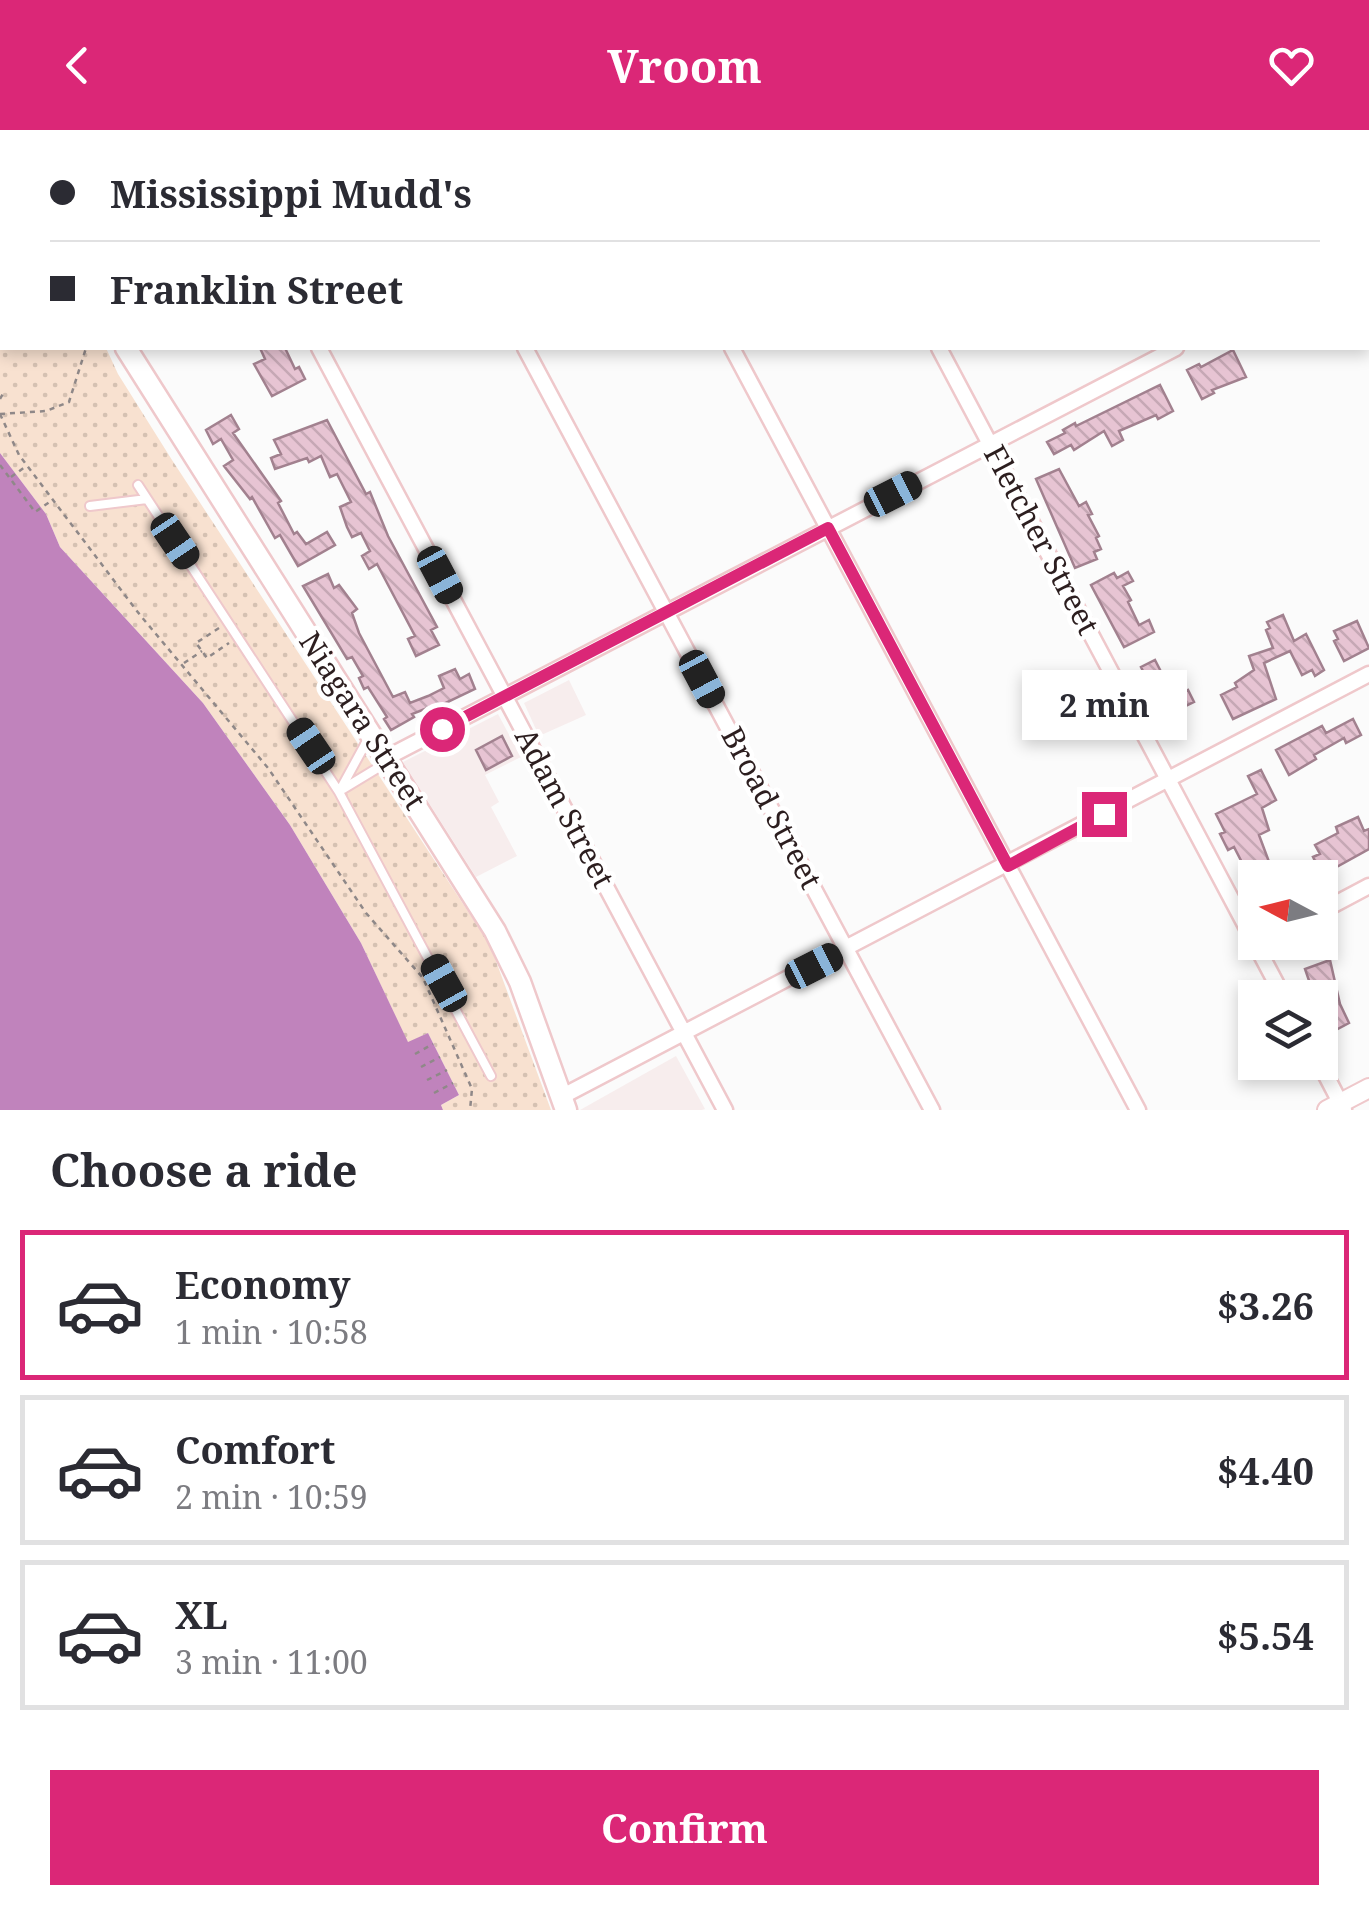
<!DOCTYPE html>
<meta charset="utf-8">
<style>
body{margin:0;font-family:"Noto Serif",serif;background:#f7f7f7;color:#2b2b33;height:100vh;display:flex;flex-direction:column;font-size:38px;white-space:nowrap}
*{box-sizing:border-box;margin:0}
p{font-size:32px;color:#7c7c81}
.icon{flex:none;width:55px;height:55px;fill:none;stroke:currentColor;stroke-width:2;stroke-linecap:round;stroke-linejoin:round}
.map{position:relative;height:980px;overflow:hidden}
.panel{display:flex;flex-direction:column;background:#fff;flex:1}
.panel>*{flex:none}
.hud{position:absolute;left:0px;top:0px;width:1370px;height:220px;box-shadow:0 5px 15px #0003;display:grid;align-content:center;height:220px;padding:0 50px;background:#fff}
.needle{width:65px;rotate:277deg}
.tools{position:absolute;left:1238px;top:730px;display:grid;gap:20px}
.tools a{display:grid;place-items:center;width:100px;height:100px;border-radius:0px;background:#fff;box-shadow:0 5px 15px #0003;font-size:50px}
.end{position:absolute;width:45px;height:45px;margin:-22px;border:12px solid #db2777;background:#fff;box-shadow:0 0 0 5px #fff}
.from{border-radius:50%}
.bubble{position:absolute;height:70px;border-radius:0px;background:#fff;box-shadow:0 5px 15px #0003;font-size:32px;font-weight:700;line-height:70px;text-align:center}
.car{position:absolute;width:30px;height:60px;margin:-30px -15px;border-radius:12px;box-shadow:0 0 8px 2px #0007;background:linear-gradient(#222 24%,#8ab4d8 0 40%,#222 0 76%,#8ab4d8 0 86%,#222 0)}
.hud b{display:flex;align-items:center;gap:35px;height:95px;font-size:38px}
.hud b+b{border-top:2px solid #e1e1e2}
.hud i{width:25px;height:25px;background:#2b2b33}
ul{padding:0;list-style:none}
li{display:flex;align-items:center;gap:30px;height:150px;margin:0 20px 15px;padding:0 30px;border:5px solid #e1e1e2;border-radius:0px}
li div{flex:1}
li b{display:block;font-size:38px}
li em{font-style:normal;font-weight:700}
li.active{border-color:#db2777}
li>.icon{width:90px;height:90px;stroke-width:1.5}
h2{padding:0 50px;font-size:45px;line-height:120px}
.action{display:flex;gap:20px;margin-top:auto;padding:20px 50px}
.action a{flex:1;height:115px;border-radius:0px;background:#db2777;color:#fff;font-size:40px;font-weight:700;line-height:115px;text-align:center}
header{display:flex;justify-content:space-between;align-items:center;height:130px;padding:0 50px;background:#db2777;color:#fff;font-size:45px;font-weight:700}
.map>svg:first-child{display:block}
</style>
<header><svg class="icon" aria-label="back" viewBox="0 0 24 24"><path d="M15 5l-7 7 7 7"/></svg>Vroom<svg class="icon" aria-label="heart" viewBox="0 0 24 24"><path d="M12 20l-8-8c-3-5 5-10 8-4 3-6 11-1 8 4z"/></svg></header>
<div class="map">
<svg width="1369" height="980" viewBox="0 0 1369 980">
<defs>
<pattern id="green-dots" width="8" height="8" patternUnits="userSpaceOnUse" patternTransform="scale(2.5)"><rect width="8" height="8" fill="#f8e1d0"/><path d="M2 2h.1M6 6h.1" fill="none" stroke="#d5c1b2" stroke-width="1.8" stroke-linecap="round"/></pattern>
<pattern id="building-back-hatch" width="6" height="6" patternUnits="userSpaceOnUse" patternTransform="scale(2.5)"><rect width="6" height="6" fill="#e7c4d3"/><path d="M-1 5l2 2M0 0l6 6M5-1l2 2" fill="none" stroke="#c6a8b5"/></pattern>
</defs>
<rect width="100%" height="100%" fill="#fbfbfb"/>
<path fill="#f7eded" d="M569 550 586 585 539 606 524 573Z
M498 584 521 627 485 645 499 672 491 677 517 726 476 747 403 632Z
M676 926 705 979 702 980H580Z"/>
<path fill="url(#green-dots)" d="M0 0 40 2H2V218H106L118 244 172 330 490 815 551 980H443L441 975 459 965 428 903 408 913 361 813 290 695 203 573 60 417 46 384 0 323Z"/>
<path fill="#c083bc" d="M0 323 46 384 60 417 203 573 290 695 361 813 408 912 428 903 459 965 441 975 443 980H0Z"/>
<path fill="url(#building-back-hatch)" stroke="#a2818f" stroke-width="2.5" d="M260 218H285L295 239 299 237 305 249 272 266 254 234 265 229Z
M1233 220 1246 247 1212 260 1214 263 1202 269 1187 240 1199 234 1201 237Z
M1160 255 1173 281 1158 289 1156 285 1119 301 1123 310 1112 316 1104 301 1074 320 1071 315 1054 324 1047 312 1065 303 1063 300 1075 293 1076 296Z
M231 285 239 299 233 303 281 371 278 373 294 404 297 402 306 414 327 402 335 415 298 436 280 405 275 408 252 367 250 369 224 336 233 330 221 309 213 314 206 300Z
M327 290 366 364 370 362 388 406 437 497 431 500 439 515 416 526 408 509 415 506 377 434 369 439 362 426 370 421 361 403 352 407 347 397 340 377 351 372 337 344 330 347 321 326 309 332 307 328 275 339 271 328 281 324 274 310Z
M1059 339 1079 376 1086 372 1092 384 1088 385 1099 406 1096 408 1101 419 1094 422 1097 429 1075 438 1036 349Z
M1128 442 1133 451 1123 456 1131 470 1128 472 1139 495 1149 490 1154 502 1124 517 1091 455 1114 443 1117 448Z
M328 444 334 458 339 455 357 479 352 483 359 503 393 567 405 562 410 573 428 566 444 558 439 546 455 539 460 549 469 544 475 559 431 580 430 577 412 584 414 587 391 600 384 589 387 587 368 557 364 559 359 548 363 546 352 527 347 529 303 456Z
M1283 485 1294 511 1306 504 1324 540 1315 546 1312 540 1302 545 1290 521 1264 533 1276 569 1233 589 1221 565 1237 557 1235 553 1254 540 1249 526 1273 518 1266 500 1270 498 1267 492Z
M1357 491 1369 518 1344 531 1334 511 1338 509 1334 501Z
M1155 530 1174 567 1188 560 1194 572 1165 586 1141 537Z
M1353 589 1361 605 1346 613 1344 608 1314 625 1316 629 1289 645 1276 620 1322 596 1326 603Z
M502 606 512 626 486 640 476 620Z
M1261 640 1276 670 1262 678 1269 700 1259 705 1275 748H1250L1234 717 1228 720 1220 704 1225 702 1216 684 1257 664 1248 646Z
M1358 687 1364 701 1369 699V719L1322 745 1313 727 1320 724 1315 715 1338 703 1336 697Z
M1330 830 1340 874 1349 893 1330 903 1320 882V868H1315L1305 839Z"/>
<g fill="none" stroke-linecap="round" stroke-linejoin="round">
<defs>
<path id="service" d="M138 355 339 662 491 946
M90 376 147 369
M343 659 376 639 384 630
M339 662 368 609"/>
<path id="minor" d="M242 0V2
M436 0V2
M629 0V2
M823 0 825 2
M1368 118 1369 117
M319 218 725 980
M525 218 932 980
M732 218 1138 980
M939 218 1284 868
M386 628 1176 218
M1320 782 1369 756
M1319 932 1344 980
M561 967 1369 544"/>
<path id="tertiary" d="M1327 980 1369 958"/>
<path id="secondary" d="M60 0V2
M126 218 495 801 520 852 566 980"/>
</defs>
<use href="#service" stroke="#efc8cb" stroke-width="12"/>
<use href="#minor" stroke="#efc8cb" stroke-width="19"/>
<use href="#tertiary" stroke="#efc8cb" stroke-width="22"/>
<use href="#secondary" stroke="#efc8cb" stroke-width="25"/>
<path stroke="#8f8888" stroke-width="2.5" stroke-dasharray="5 5" stroke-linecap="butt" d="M0 269 4 262
M0 284 19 325 140 485 268 638 366 783 423 848 472 959 470 980
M0 284 46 281 69 272 86 218
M0 335 35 382 51 371
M11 347 25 337
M219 498 196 513 207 528 229 513
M184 533 202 521
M415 924 433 914
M421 937 440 927
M427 950 447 940
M434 963 453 953"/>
<use href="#service" stroke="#fff" stroke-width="8"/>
<use href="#minor" stroke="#fff" stroke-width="14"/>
<use href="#tertiary" stroke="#fff" stroke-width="18"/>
<use href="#secondary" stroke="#fff" stroke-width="20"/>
</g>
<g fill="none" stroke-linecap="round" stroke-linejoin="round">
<path stroke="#db2777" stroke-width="12" d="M442 599 828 398 1008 736 1104 684"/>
</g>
<g text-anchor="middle" stroke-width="9" stroke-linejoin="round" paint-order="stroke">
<g font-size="30" fill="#2c1e1f" stroke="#fff">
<text transform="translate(1041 410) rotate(62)" y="10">Fletcher Street</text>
<text transform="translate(362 591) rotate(57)" y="10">Niagara Street</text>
<text transform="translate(564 678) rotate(62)" y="10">Adam Street</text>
<text transform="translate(771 678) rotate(62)" y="10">Broad Street</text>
</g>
</g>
</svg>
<div class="tools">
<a><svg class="needle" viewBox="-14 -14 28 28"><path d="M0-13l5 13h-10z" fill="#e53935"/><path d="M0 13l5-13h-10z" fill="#7c7c81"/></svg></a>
<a><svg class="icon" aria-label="layers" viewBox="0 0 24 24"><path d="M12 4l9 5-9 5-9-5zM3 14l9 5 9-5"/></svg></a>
</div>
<i class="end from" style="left:442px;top:599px"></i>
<i class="end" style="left:1104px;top:684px"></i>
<div class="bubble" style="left:1022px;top:540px;width:165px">2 min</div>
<i class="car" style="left:893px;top:364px;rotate:63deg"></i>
<i class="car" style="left:175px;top:411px;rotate:146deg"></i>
<i class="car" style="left:440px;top:445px;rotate:152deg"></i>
<i class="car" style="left:702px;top:549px;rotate:152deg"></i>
<i class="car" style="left:311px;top:616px;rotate:326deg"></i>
<i class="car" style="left:814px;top:836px;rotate:63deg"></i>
<i class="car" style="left:444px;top:853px;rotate:331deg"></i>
<div class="hud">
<b><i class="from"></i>Mississippi Mudd's</b>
<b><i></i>Franklin Street</b>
</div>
</div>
<section class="panel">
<h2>Choose a ride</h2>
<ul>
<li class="active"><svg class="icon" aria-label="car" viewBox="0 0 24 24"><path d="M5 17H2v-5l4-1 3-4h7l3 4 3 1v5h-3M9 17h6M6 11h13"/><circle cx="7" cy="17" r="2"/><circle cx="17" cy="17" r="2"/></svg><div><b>Economy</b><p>1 min · 10:58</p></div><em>$3.26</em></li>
<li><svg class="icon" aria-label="car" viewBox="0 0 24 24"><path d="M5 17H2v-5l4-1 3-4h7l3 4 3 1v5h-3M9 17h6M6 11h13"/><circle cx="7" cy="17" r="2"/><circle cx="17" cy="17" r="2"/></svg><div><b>Comfort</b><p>2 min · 10:59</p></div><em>$4.40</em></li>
<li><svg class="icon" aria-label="car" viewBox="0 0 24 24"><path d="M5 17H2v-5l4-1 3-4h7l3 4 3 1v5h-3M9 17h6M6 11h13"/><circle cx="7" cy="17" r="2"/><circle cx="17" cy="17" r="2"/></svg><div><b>XL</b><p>3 min · 11:00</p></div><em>$5.54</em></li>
</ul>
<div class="action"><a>Confirm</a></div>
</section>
